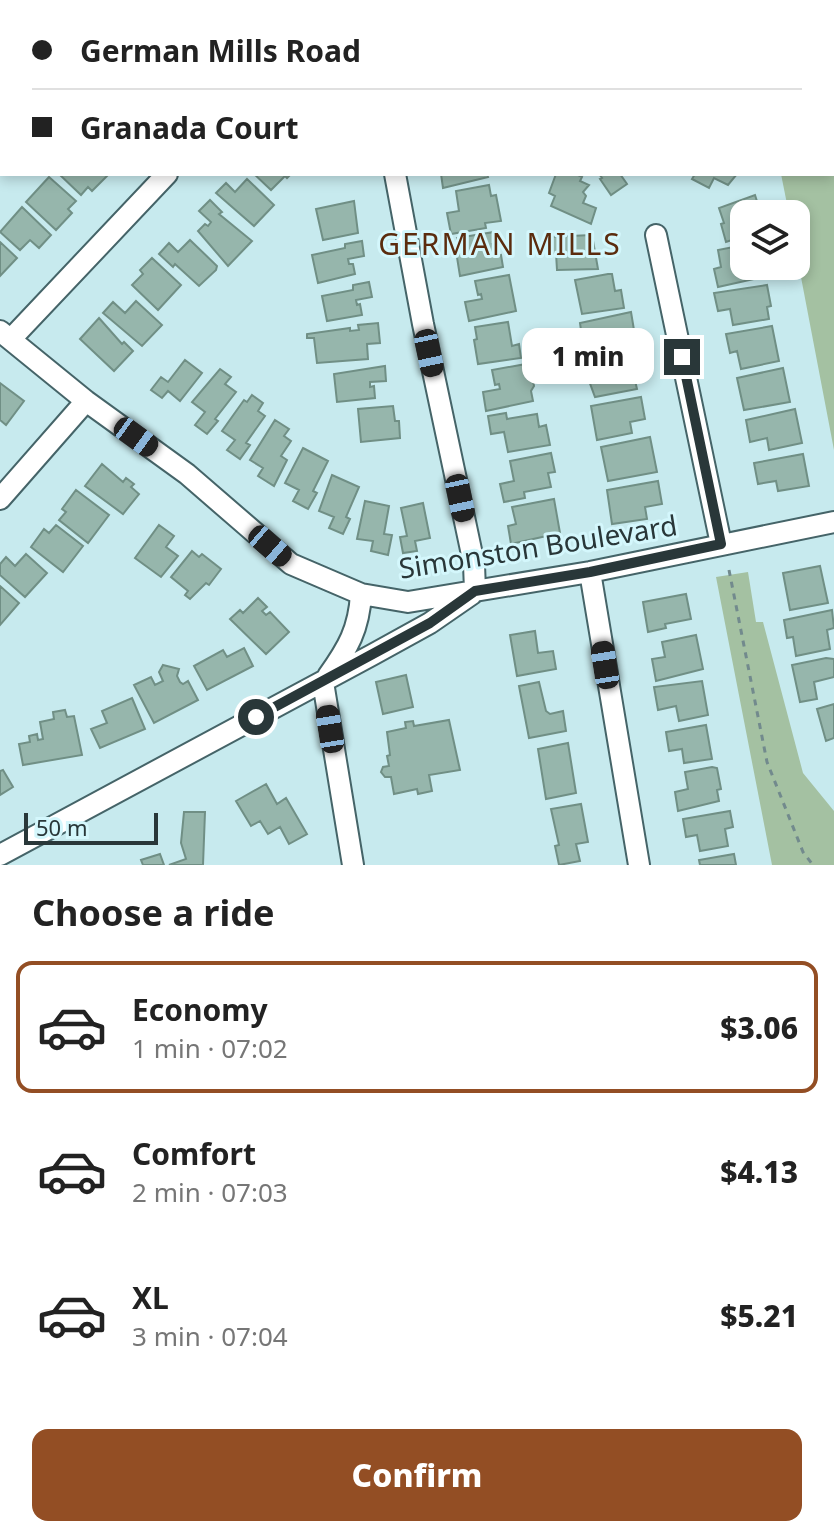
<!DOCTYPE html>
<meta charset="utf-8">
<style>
body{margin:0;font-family:"Noto Sans",sans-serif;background:#f6f6f6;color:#222;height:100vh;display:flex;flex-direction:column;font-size:30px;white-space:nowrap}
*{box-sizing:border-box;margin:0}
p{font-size:26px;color:#767676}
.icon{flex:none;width:44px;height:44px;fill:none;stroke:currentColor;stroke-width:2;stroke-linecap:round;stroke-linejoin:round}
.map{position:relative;height:865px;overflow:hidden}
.details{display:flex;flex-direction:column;background:#fff;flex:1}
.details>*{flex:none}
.top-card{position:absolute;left:0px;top:0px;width:834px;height:176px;box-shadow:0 4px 12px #0003;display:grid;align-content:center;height:176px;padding:0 32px;background:#fff}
.buttons{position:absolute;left:730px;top:200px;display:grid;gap:16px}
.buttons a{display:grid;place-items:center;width:80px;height:80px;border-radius:16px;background:#fff;box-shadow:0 4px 12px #0003;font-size:40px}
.scale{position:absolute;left:24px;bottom:20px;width:134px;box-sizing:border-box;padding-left:8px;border:4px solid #293739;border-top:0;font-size:22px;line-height:28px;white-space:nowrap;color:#293739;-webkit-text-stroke:6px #d4f7fc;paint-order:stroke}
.end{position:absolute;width:36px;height:36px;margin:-18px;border:10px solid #293739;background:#fff;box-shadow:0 0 0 4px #fff}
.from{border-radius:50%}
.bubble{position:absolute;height:56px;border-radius:16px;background:#fff;box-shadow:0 4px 12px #0003;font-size:26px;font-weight:800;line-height:56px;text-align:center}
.car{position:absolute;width:24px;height:48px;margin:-24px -12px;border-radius:10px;box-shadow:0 0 6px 2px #0007;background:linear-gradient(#222 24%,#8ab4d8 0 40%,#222 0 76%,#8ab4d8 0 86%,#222 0)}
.top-card b{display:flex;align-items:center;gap:28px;height:76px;font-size:30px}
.top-card b+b{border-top:2px solid #e0e0e0}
.top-card i{width:20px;height:20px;background:#222}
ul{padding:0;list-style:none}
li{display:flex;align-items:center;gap:24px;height:132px;margin:0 16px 12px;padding:0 16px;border:4px solid transparent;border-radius:16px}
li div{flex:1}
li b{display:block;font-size:30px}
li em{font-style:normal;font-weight:800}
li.on{border-color:#934e24}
li>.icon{width:72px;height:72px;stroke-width:1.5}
h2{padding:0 32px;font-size:36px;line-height:96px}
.primary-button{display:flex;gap:16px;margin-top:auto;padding:16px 32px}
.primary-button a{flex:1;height:92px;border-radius:16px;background:#934e24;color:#fff;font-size:32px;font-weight:800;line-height:92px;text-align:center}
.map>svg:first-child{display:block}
</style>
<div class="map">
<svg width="834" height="865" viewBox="0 0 834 865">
<rect width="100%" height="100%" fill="#c7eaee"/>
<path fill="#a4c1a2" d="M358 0H834V450L796 251V214H789L781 174H832V2Z
M748 572 756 622H763L803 773 834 811V865H772L716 577Z"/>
<path fill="#96b6ac" stroke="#708f85" stroke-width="2" d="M190 0H223L225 2H188Z
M59 174H107L108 175 92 191 88 187 81 195Z
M254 174H291L287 178 285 176 271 190Z
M441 174H487L488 177 443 188Z
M556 174H576L582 177 580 181 589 185 583 192 586 196 583 203 596 208 591 224 551 206 555 196 549 193Z
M599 174H620L627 184 611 195 600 179 602 178Z
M695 174H737L728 185 714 178 709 188 692 179Z
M49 177 76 201 68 209 72 213 56 230 26 202Z
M247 179 274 205 254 226 216 193 226 183 235 192Z
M489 185 491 196 496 195 501 221 485 223 486 228 451 234 447 213 459 211 456 191Z
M755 195 761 214H744V236L726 242 721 224 724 223 719 208Z
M210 200 222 212 219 214 252 241 228 266 198 231 205 224 208 226 211 222 199 211Z
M354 201 358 233 323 240 316 209Z
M22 207 51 235 39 248 30 240 20 250 0 232Z
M494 232 496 244H492L494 256 501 255 503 267 460 276 456 251 459 250 457 238Z
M592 235 598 269 557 270 556 253 548 254 547 237Z
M190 240 217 266 216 270 199 286 175 264 173 267 159 254 169 243 178 252Z
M362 241 364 256 348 259 349 264H353L355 274 318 283 312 255 345 248V244Z
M0 242 17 258 0 276Z
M744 245V266H761L763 277 718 287 714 269 721 267 718 250Z
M152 258 181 285 158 310 132 285 143 274 140 270Z
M608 274H612L615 291 621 290 624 308 582 314 575 280Z
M509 275 516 311 469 321 465 302 482 299 481 294 478 295 475 281Z
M369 282 372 297 356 300 357 305 360 304 362 315 327 321 322 296 353 290V285Z
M767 285 771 306 767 307 769 319 733 325 730 309 718 311 714 293Z
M136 301 162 325 142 346 103 313 113 302 125 313Z
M631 312 634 330 623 332 626 349 590 355 588 344 583 345 580 323Z
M99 318 122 344 124 342 133 351 114 371 80 339Z
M508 322 512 346 519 344 521 358 478 364 474 340 477 339 475 327Z
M378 323 380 343 367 344 368 359 317 363 314 338H307V334L350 328V331L359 330 358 325Z
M772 326 779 361 741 369 737 351 730 353 726 334Z
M635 353 638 371 633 372 637 389 595 397 588 378 595 373 593 363Z
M185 360 202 373 180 401 168 391 162 398 151 390 161 377 168 382Z
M526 364 529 377 533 380 534 386 531 391 533 401 486 411 483 392 500 389 499 384 495 385 492 370Z
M385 366 386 381 370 382V387L374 386 375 398 337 402 334 374Z
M783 368 790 402 744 410 737 378Z
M220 369 231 377 225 384 236 392 215 419 218 421 207 434 195 425 205 412 192 402Z
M0 383 24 401 6 425 0 420Z
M252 395 263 403 258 411 265 416 246 443 250 445 240 459 227 450 235 440 222 431 244 400 247 402Z
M641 397 645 419 630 422 632 433 597 440 591 406Z
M393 406 395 421H399L400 438 361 442 358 409Z
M795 409 802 443 769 450 767 438 750 442 746 420Z
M506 413 507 419 537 414 539 427 546 425 550 445 508 452 504 432 491 434 488 416Z
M275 420 289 429 284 436 291 441 281 456 287 460 274 486 258 476 263 468 250 460Z
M650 437 657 472 608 481 601 447Z
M303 448 328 461 313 491 317 493 308 509 293 501 299 490 285 483Z
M551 453 555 472 548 473 551 487 524 492 525 498 504 502 500 484 514 481 510 461Z
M803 454 809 486 778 491 776 481 758 484 754 463Z
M102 464 123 482 126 478 134 484 131 487 139 494 123 514 85 486Z
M332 475 359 487 346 517 350 519 343 534 329 528 334 517 319 511Z
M658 481 662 504 645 507 647 519 612 524 607 490Z
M76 490 109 515 88 543 59 520 66 512 62 509Z
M554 499 560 533 511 544 508 526 516 524 512 507Z
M365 501 389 506 384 534 392 535 388 555 371 551 373 541 357 539Z
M423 503 430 538 415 541 417 551 403 553 400 537 407 536 401 508Z
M56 525 83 546 63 572 31 547 44 529 49 533Z
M159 525 174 536 166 547 178 556 161 577 135 558Z
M192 551 199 557 202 554 221 569 209 585 206 583 190 599 185 595 188 591 171 577Z
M26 554 47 573 25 597 0 575V564L6 557 15 566Z
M820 566 828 603 790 610 783 573Z
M0 586 19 603 0 625Z
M686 594 691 619 665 624 666 628 648 632 643 602Z
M258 598 267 607 262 611 266 615 270 612 289 632 266 654 230 619 240 610 243 613Z
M832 610 834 628 827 630 830 649 796 656 793 637 787 638 784 620Z
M535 631 538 653 553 651 556 669 517 676 510 635Z
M696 635 703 669 656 681 652 659 665 657 662 642Z
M244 648 253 666 207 690 194 666 223 650 227 657Z
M826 658 834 659V677L814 682 817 699 800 702 792 665Z
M163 665 179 669 177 676 180 682 183 684 188 681 198 700 154 723 134 685 151 677 155 685 163 681 159 672Z
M406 675 413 707 383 714 376 682Z
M702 681 708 715 679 721 676 706 658 710 654 687Z
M539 682 546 711 550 714 563 711 566 731 529 738 519 686Z
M132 698 145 729 100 748 91 729 107 723 102 711Z
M834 704V738L826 741 817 709Z
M65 710 67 717 74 716 82 755 23 765 19 744 30 742 29 736 37 734 38 740 43 739 40 722 54 719 53 712Z
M449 720 460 770 429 775 432 791 418 794 417 789 394 794 391 777H385L381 772 383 767 389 766 387 756 390 755 387 732 406 728 405 722 413 721 414 726Z
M706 725 712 759 684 763 682 749 669 751 666 732Z
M568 743 576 793 546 799 538 749Z
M712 767 717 768 721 789 717 790 719 801 678 811 675 792 688 789 685 772Z
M3 770 13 787 0 795V771Z
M266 784 277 804 286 798 307 834 289 844 280 827 268 834 260 821 251 826 236 801Z
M581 804 588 842 576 844 580 861 559 865 555 846 559 845 551 809Z
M730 811 733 827 725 829 728 846 700 851 697 835 686 837 683 819Z
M184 812H205L203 865H169L186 859 181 843Z
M160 854 164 865H143L141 860Z
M734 854 736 865H700L699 860Z"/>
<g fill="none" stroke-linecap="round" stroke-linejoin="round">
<defs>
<path id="street" d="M395 174 423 324 474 564 475 591
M656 235 721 544
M0 331 86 401 187 474 291 564 361 594 408 602 590 572 834 522
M11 339 167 174
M0 499 86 401
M590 572 639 865
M328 676C348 648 359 629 361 594
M323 682 353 865
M0 855 372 655 430 623 472 594"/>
<path id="secondary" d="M56 2 58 0
M0 58 2 56"/>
</defs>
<use href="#street" stroke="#456468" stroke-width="24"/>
<use href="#secondary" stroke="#456468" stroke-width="32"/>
<path stroke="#728a8d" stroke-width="3" stroke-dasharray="6 6" stroke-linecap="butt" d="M460 2 462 0
M677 2 678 0
M729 570 767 762 803 852 813 865"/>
<use href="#street" stroke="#fff" stroke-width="20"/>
<use href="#secondary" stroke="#fff" stroke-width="28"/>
</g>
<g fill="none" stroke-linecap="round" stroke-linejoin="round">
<path stroke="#293739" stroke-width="10" d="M256 717 430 623 475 591 590 572 721 544 682 357"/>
</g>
<g text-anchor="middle" stroke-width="6" stroke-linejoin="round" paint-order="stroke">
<g font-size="28" fill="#293739" stroke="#d4f7fc">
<text transform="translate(538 547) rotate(-9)" y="10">Simonston Boulevard</text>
</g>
<g font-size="30" letter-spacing="2" fill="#5b2c0e" stroke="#d4f7fc">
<text x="500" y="255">GERMAN MILLS</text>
</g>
</g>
</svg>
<div class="buttons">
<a><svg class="icon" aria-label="layers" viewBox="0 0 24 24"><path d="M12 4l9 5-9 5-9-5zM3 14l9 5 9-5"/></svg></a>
</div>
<div class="scale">50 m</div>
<i class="end from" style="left:256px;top:717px"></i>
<i class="end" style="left:682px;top:357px"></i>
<div class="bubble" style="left:522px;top:328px;width:132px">1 min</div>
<i class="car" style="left:429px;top:353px;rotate:168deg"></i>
<i class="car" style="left:136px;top:437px;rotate:126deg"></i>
<i class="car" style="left:460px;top:498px;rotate:168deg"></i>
<i class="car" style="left:270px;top:546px;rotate:131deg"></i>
<i class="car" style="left:605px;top:665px;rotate:351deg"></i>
<i class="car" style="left:330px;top:729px;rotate:351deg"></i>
<div class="top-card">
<b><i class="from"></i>German Mills Road</b>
<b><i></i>Granada Court</b>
</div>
</div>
<section class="details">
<h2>Choose a ride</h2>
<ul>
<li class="on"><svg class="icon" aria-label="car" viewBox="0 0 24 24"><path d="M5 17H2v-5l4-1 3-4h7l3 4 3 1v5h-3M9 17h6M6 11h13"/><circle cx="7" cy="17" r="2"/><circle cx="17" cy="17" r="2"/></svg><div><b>Economy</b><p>1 min · 07:02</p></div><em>$3.06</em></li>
<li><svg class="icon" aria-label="car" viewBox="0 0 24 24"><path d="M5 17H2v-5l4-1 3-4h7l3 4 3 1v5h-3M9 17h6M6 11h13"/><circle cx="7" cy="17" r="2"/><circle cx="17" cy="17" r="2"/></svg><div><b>Comfort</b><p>2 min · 07:03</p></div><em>$4.13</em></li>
<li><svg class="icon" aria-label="car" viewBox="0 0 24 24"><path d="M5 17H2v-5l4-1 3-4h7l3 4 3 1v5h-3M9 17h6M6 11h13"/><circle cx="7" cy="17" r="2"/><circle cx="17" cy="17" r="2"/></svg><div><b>XL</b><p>3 min · 07:04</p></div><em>$5.21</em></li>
</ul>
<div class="primary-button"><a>Confirm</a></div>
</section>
